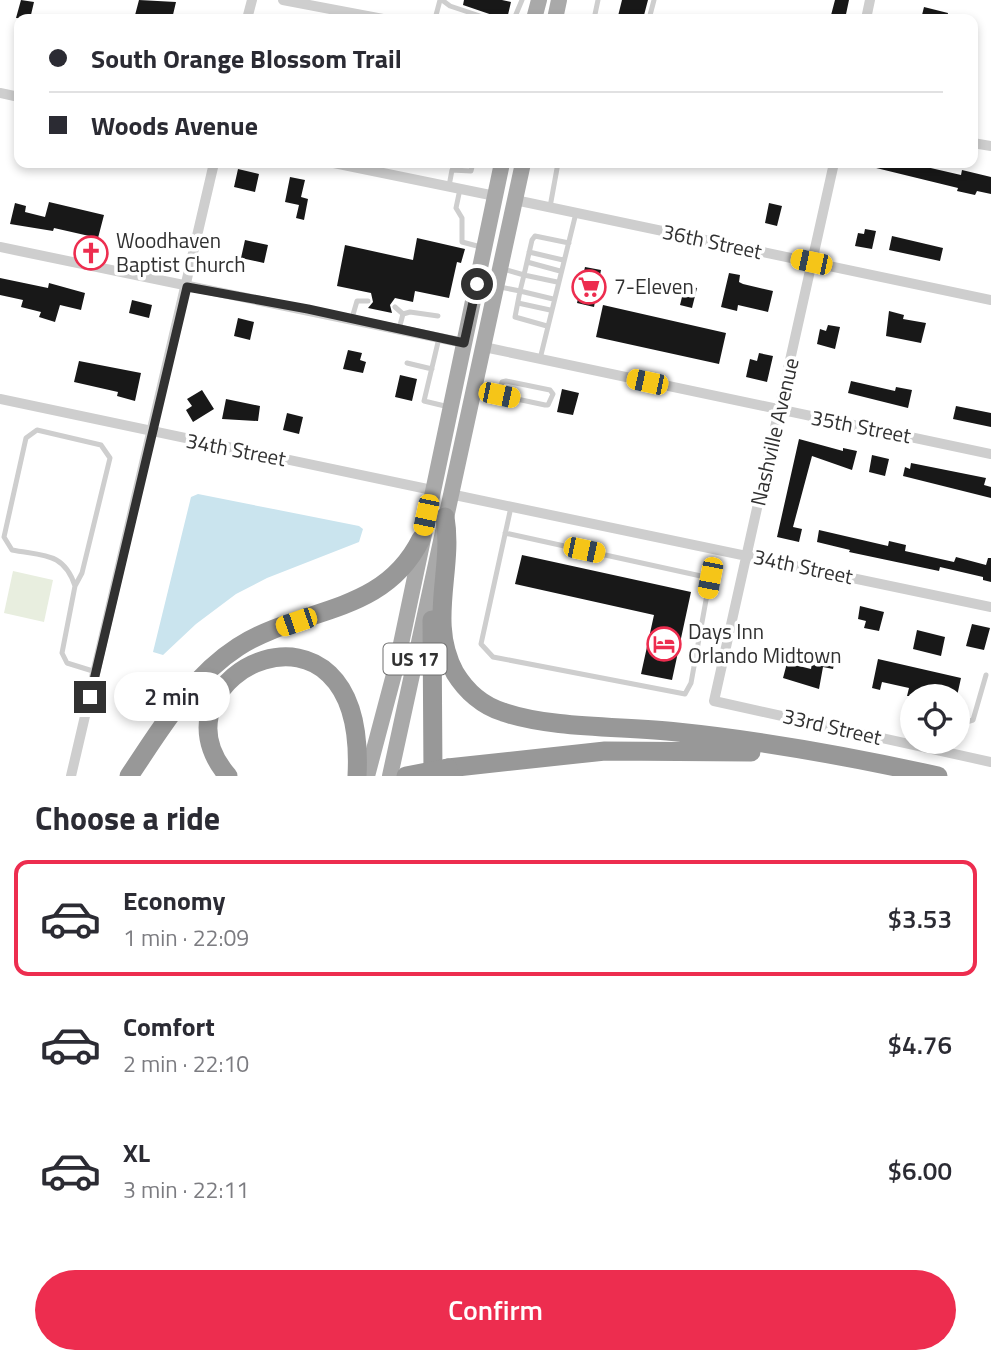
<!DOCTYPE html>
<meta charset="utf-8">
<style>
body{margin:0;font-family:"Titillium Web",sans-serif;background:#f2f2f3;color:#2b2b33;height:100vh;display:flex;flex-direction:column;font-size:26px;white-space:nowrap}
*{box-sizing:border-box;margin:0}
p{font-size:23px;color:#7c7c81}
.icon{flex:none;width:38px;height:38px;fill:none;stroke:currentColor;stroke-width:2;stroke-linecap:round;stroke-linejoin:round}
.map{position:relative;height:776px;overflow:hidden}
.panel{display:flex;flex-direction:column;background:#fff;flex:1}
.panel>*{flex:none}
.banner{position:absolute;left:14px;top:14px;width:964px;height:154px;border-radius:14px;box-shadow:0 4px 10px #0003;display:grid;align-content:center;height:154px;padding:0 35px;background:#fff}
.buttons{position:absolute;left:900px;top:684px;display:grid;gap:14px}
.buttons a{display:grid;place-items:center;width:70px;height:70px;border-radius:50%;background:#fff;box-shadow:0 4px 10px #0003;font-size:35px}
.end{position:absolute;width:32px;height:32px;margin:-16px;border:9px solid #313131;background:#fff;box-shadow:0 0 0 4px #fff}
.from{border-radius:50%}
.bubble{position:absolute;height:49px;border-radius:24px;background:#fff;box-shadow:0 4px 10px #0003;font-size:23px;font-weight:600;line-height:49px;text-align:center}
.car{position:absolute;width:21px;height:42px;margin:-21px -10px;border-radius:9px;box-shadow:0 0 5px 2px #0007;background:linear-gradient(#f5c518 24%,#345 0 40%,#f5c518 0 76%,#345 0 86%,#f5c518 0)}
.banner b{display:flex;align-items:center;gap:24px;height:66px;font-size:26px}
.banner b+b{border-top:2px solid #e1e1e2}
.banner i{width:18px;height:18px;background:#2b2b33}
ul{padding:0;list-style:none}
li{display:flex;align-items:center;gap:21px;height:116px;margin:0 14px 10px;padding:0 21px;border:4px solid transparent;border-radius:14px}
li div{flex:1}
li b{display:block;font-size:26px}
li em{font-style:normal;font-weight:600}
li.selected{border-color:#ed2d4f}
li>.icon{width:63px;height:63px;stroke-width:1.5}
h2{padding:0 35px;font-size:32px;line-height:84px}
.action{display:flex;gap:14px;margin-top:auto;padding:14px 35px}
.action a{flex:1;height:80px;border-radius:42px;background:#ed2d4f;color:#fff;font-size:28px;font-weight:600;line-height:80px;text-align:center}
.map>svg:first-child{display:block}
</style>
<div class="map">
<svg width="991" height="776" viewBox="0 0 991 776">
<rect width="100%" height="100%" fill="#fff"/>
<path fill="#e8eedf" d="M13 571 53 580 44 622 4 613Z"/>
<path fill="#cae4ee" d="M198 494 359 526 363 529 359 542 267 578 236 594 196 624 163 655 153 652 191 497Z"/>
<path fill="#181818" d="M21 0 34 2 30 19 16 18Z
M139 0 176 2 172 19H134Z
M464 0H502L511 2 507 19H504L463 5Z
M622 0H648L643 19 618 16Z
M835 0H849L845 19H830Z
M924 7 948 13 947 19H921Z
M868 163H909L961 175 962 170 991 177V194L977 191 975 195 957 191 958 188 868 166Z
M238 169 259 174 255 192 234 187Z
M290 177 305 180 301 197 308 199 304 220 296 218 299 205 285 202Z
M49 202 104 215 98 238 54 228 53 231 10 224 15 203 26 206 25 212 45 217Z
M769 203 782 206 777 226 765 223Z
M865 229 876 231 872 249 855 246 858 233 864 234Z
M892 236 943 248 940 261 889 250Z
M417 238 465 249 461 263 457 262 449 298 415 291 413 302 395 298 390 305 392 313 368 308 373 302 371 293 337 286 345 245 413 260Z
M245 240 268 245 264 263 241 258Z
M585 267 601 270 594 307 577 303Z
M729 273 740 275 739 282 743 284 773 291 768 312 738 305 737 311 721 307Z
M0 278 48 288 49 283 85 293 81 310 60 305 55 322 39 317 41 312 21 307 23 300 0 295Z
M685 285 697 288 692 308 680 305Z
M132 300 152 305 149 318 129 313Z
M603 305 726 333 719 364 596 337Z
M889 311 904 315 903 319 926 323 921 343 886 336Z
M238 318 254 322 250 340 234 336Z
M828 325 840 327 835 349 817 344 820 329 826 331Z
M348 350 362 353 360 360 366 362 363 373 343 369Z
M759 353 773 356 767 382 746 377 750 359 757 361Z
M79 361 141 373 135 401 117 396 118 392 74 382Z
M400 375 417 379 412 401 395 397Z
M851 381 895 391 896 387 912 390 908 408 848 393Z
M562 389 579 393 573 415 557 412Z
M202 390 214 409 193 422 186 410 192 406 187 399Z
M226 399 260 406 258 421 222 419Z
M956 406 991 413V427L953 419Z
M287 413 303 417 299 434 283 430Z
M799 439 843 451V448L857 451 852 470 812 456 793 527 802 529 799 542 777 537Z
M872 455 889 459 885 476 869 472Z
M911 463 986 478 984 485 991 487V498L903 476 905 467 910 469Z
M819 530 888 546 889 541 906 545 905 551 954 562 956 557 986 565 988 558H991V582L983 580V577L940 567 939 571 849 552 850 550 817 542Z
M522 555 691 592 672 680 641 674 654 615 515 584Z
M860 606 884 612 879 631 864 628 866 621 858 619Z
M972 624 990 628 984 650 966 646Z
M917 630 945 637 941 656 913 649Z
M825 657 835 659 833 669 823 667 819 689 783 678 787 663 811 669 812 663 823 666Z
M878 659 961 678 957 696H907L909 688 882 682 880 690 872 688Z"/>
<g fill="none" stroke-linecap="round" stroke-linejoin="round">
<path stroke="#cecece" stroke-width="5" d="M442 0 450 6 489 19
M435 19 440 0
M514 19 522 0
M594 19 598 0
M649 19 654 0
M449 186 452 170 471 171 473 163
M460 189 456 208 462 218V242L481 247
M550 207 558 163
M529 252 563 260
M527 262 560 271
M557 282 524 275 532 240 535 236 569 243
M500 287 520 291 524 275 503 269
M518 303 550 310
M395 307 403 314
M352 318 357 301H368
M547 326 515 317 520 291 553 299
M399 329 403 314 410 312 438 316
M439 338 424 401 449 407
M540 359 576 213
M407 363 432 369
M475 390 545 405H548L553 394 550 390 506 381 502 382 499 395
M505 533 710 578 691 683 685 694 493 657 481 644 511 507
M75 586C64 552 43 556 12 550L4 537 26 438 37 430 101 445 110 458 82 573 75 586 62 653 67 663 96 672
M957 725 973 720 986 675"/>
<path stroke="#cecece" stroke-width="10" d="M283 0 383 19
M247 19 252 0
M866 19 870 0
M0 93 19 97
M973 143 991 146
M334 163 495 196
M834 163 714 701 991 762
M515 200 991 300
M0 247 464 343
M484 347 991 454
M0 399 432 490
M450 494 991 607
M71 776 214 163"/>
<path stroke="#a9a9a9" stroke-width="16" d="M534 19 539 0
M555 19 559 0
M367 776 397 663 502 163
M390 776 523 163"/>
<path stroke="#989898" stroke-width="19" d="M445 517C454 570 427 622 455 673 466 691 483 706 503 712 552 729 624 726 677 732 765 741 852 757 938 776
M432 620 433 776
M448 768 605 751 751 752
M129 776C161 729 190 678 238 647 302 606 383 616 421 539
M228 776C141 675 368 568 357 776"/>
<path stroke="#989898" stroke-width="19" d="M406 776 448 768"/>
</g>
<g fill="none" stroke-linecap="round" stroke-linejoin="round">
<path stroke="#313131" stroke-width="9" d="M90 697 187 287 308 309 464 343 477 284"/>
</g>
<defs>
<symbol id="church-ring" viewBox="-11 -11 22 22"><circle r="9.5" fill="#fff" stroke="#ed2d4f" stroke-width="1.5"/><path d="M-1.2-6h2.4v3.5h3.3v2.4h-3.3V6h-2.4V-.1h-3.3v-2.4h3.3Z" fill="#ed2d4f"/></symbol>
<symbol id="supermarket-ring" viewBox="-11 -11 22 22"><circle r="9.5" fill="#fff" stroke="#ed2d4f" stroke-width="1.5"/><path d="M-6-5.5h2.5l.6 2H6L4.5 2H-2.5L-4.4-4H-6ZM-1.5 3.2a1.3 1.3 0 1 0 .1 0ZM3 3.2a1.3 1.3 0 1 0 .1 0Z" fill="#ed2d4f"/></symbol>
<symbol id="hotel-ring" viewBox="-11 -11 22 22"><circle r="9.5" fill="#fff" stroke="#ed2d4f" stroke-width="1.5"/><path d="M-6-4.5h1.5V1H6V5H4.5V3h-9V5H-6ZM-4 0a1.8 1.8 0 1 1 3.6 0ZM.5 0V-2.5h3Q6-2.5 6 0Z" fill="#ed2d4f"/></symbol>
</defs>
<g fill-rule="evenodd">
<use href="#church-ring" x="72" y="234" width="38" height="38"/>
<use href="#supermarket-ring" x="570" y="268" width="38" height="38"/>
<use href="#hotel-ring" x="645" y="625" width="38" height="38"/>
</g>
<g text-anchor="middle" stroke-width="7" stroke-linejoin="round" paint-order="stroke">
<rect fill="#fff" stroke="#6f6f6f" stroke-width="2" x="383.5" y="643.5" width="63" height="31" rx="5"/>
<g font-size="19" font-weight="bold" fill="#313131">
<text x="415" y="666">US 17</text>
</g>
<g font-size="21" fill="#313131" stroke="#fff" text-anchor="start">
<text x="116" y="248">Woodhaven<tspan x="116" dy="24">Baptist Church</tspan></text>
<text x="614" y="294">7-Eleven</text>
<text x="688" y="639">Days Inn<tspan x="688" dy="24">Orlando Midtown</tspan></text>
</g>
<g font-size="21" fill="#313131" stroke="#fff">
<text transform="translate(712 242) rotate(12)" y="7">36th Street</text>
<text transform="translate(861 427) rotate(11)" y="7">35th Street</text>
<text transform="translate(775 432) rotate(-77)" y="7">Nashville Avenue</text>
<text transform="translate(236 450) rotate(11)" y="7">34th Street</text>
<text transform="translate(803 567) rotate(12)" y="7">34th Street</text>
<text transform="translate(832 727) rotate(13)" y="7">33rd Street</text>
</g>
</g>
</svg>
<div class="buttons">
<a><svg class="icon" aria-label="locate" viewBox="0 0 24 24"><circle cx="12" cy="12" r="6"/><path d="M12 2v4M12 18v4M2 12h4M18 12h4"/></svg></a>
</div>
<i class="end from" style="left:477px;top:284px"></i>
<i class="end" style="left:90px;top:697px"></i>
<div class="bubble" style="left:114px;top:672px;width:116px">2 min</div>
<i class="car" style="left:811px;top:262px;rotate:282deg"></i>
<i class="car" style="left:647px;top:382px;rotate:282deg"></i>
<i class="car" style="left:499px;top:395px;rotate:102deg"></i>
<i class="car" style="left:426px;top:515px;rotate:192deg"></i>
<i class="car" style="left:584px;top:550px;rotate:102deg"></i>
<i class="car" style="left:710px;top:578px;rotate:191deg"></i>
<i class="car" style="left:296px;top:622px;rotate:251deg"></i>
<div class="banner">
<b><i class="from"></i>South Orange Blossom Trail</b>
<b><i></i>Woods Avenue</b>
</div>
</div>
<section class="panel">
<h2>Choose a ride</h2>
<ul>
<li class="selected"><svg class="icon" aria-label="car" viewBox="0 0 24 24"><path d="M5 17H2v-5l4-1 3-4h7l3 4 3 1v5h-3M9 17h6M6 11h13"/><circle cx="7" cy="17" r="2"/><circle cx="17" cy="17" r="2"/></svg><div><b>Economy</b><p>1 min · 22:09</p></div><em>$3.53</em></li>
<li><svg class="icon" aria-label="car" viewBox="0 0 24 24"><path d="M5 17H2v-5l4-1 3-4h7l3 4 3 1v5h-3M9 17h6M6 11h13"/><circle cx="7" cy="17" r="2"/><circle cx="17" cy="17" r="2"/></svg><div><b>Comfort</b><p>2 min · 22:10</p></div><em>$4.76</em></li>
<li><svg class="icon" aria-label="car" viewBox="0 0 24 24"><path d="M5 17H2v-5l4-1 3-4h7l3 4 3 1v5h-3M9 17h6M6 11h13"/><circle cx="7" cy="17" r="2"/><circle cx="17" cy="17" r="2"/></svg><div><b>XL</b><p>3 min · 22:11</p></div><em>$6.00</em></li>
</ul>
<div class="action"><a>Confirm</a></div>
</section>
